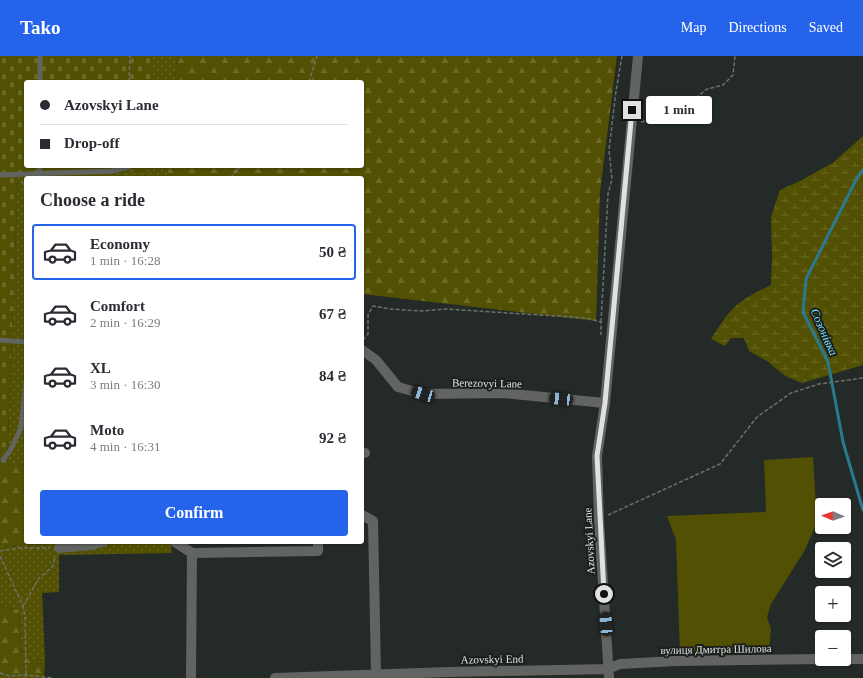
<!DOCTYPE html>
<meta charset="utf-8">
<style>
body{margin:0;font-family:"Times New Roman",serif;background:#f7f7f7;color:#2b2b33;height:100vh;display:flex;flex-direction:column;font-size:15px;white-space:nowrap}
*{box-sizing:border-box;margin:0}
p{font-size:13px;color:#7c7c81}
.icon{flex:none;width:22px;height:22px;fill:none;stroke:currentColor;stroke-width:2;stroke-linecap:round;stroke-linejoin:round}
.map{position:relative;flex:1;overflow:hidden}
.panel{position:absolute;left:24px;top:120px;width:340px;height:368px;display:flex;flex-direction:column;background:#fff;border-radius:4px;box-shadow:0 1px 3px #0004}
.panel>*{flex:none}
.guide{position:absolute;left:24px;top:24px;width:340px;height:88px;border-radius:4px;box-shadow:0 1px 3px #0004;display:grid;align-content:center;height:88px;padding:0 16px;background:#fff}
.needle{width:26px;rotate:272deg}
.fabs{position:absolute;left:815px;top:442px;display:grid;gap:8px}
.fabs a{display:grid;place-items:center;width:36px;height:36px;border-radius:4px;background:#fff;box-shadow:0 1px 3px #0004;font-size:20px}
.end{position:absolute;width:18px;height:18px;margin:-9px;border:5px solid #dfe2e0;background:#111;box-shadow:0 0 0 2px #111}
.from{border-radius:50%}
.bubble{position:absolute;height:28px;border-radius:4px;background:#fff;box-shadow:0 1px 3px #0004;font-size:13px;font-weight:800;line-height:28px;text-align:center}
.car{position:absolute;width:12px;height:24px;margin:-12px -6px;border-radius:5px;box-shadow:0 0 3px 1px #0007;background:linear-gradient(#222 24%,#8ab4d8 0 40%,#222 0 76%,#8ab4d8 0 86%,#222 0)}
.guide b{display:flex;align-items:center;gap:14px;height:38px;font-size:15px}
.guide b+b{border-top:1px solid #e1e1e2}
.guide i{width:10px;height:10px;background:#2b2b33}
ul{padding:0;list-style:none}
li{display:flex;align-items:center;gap:12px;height:56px;margin:0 8px 6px;padding:0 8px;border:2px solid transparent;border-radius:4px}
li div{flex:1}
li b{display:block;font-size:15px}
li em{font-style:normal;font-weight:800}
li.selected{border-color:#2563eb}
li>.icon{width:36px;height:36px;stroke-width:1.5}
h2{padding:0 16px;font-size:18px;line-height:48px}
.cta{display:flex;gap:8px;margin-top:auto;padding:8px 16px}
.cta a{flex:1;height:46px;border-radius:4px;background:#2563eb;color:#fff;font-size:16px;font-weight:800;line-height:46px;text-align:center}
header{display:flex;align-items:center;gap:24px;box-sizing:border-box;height:56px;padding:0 20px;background:#2563eb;color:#fff}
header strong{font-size:19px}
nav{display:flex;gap:22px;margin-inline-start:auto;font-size:14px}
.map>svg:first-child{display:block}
</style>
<header>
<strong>Tako</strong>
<nav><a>Map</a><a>Directions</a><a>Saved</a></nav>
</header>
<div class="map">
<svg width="863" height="622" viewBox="0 0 863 622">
<defs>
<pattern id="grass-dots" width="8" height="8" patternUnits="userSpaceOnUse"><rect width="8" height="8" fill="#525002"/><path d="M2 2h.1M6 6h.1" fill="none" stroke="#6a6927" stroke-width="1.8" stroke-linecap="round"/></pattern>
<pattern id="forest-firs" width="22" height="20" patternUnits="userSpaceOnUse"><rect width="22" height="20" fill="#525002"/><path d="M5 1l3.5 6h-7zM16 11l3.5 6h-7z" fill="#6a6927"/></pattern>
<pattern id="wetland-marsh" width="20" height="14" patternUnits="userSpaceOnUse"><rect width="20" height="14" fill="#525002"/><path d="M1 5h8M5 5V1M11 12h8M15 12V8" fill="none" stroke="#6a6927"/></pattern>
<pattern id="cemetery-stones" width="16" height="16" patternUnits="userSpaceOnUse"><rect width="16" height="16" fill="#525002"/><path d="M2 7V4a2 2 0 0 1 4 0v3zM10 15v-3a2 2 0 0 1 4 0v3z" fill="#6a6927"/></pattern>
</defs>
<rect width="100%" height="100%" fill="#242a27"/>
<path fill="url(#grass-dots)" d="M153 0H177L175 26H153Z
M153 110H168L167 122H26V408H7L18 120 153 115Z
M93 486H170L172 497 59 499V536L42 537 45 604 22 602 19 554 0 549V490Z"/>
<path fill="url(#forest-firs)" d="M177 0H617L600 136 596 265 362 238V122H167L168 110H362V26H175Z
M0 408H26V486H93L0 490Z
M0 549 19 554 22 602 45 604 44 622H0Z"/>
<path fill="url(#wetland-marsh)" d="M863 80V309L802 327 785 320 767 305 749 295 744 282H731L725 290 711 283C732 250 736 246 771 229L772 201 771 161 780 134 800 125 834 106Z"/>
<path fill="url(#cemetery-stones)" d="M0 0H153V26H26V110H153V115L18 120 7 408H0Z"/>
<path fill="#525002" d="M813 401 817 466 805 494 771 548 767 561 771 573 769 597 680 598 676 484 667 460 766 456 764 404Z"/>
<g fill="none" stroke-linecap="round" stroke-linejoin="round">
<path stroke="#2b798e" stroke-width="3" d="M863 114 857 122 806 223 803 256 828 306 843 386 863 454"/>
<path stroke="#6c716e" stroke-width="1.5" stroke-dasharray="4 2" stroke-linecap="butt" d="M129 26 130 0
M309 26 317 0
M641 66 652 63 688 48 707 33 723 29 733 19 735 0
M230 122 241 110
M22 125 26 139
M601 266 608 138 612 123 609 94 616 35 622 0
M363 284 368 278V259L373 250 390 253 421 255 446 253 587 262 601 266V279
M608 459 720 408 757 361 791 337 819 328 863 322
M0 495 19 492H50
M0 500 23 550 25 561 26 622
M23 550 39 522 52 511 56 500
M0 617 9 620 26 619 53 622"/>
<path stroke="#626461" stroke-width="5" d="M40 0V26
M0 119 112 115 129 111
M38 122 40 110
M0 284 26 286
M3 404 10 395 21 372 26 325"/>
<path stroke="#626461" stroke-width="10" d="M362 294 376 304 398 331 423 338 503 337 605 347
M362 397H365
M362 459 373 465 376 618
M175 486 192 497 318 495V486
M59 492 91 489 103 486
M844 603H863
M191 622 192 497
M275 622 449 616 608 613 620 608 676 605 825 603
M609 622 599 464 597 400 605 347 638 0"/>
</g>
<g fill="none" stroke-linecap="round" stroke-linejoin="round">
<path stroke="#dfe2e0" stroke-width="5" d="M604 538 597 400 605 347 632 54"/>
</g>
<g text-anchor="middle" stroke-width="4" stroke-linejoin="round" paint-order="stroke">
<g font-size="11" fill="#dfe2e0" stroke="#1b201d">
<text transform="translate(487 327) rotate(1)" y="4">Berezovyi Lane</text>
<text transform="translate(589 485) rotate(-93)" y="4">Azovskyi Lane</text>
<text transform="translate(716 593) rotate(-1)" y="4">вулиця Дмитра Шилова</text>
<text transform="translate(492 603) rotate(-1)" y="4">Azovskyi End</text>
</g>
<g font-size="12" font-style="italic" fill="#77dffc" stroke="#1b201d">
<text transform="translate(824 276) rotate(66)" y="4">Созонівка</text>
</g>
</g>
</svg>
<div class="fabs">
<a><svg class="needle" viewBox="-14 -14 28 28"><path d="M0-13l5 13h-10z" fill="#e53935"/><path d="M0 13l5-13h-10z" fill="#7c7c81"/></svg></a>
<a><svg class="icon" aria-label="layers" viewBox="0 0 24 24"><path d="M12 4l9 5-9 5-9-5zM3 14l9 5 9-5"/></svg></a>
<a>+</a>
<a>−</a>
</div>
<i class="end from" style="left:604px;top:538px"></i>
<i class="end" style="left:632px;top:54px"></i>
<div class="bubble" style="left:646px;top:40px;width:66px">1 min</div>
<i class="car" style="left:423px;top:338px;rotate:287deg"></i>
<i class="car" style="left:561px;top:343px;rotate:275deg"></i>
<i class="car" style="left:606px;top:568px;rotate:356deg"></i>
<div class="guide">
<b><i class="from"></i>Azovskyi Lane</b>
<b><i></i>Drop-off</b>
</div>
<section class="panel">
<h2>Choose a ride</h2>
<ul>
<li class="selected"><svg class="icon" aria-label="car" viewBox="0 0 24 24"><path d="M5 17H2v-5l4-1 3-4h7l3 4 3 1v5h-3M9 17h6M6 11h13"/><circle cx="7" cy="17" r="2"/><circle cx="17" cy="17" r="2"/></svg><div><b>Economy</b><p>1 min · 16:28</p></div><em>50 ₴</em></li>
<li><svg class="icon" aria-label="car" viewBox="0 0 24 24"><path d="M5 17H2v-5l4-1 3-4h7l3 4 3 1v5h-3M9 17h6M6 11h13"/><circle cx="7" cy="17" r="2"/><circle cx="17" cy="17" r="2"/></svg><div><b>Comfort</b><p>2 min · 16:29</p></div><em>67 ₴</em></li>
<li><svg class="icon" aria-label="car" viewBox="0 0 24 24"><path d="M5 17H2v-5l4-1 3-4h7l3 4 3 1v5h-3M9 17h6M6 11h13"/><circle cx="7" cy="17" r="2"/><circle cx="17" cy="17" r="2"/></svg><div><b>XL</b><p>3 min · 16:30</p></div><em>84 ₴</em></li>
<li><svg class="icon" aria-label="car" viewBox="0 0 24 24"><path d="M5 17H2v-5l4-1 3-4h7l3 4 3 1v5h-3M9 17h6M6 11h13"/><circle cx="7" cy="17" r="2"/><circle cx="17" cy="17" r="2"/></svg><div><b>Moto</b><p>4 min · 16:31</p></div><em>92 ₴</em></li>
</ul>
<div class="cta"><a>Confirm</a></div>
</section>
</div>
